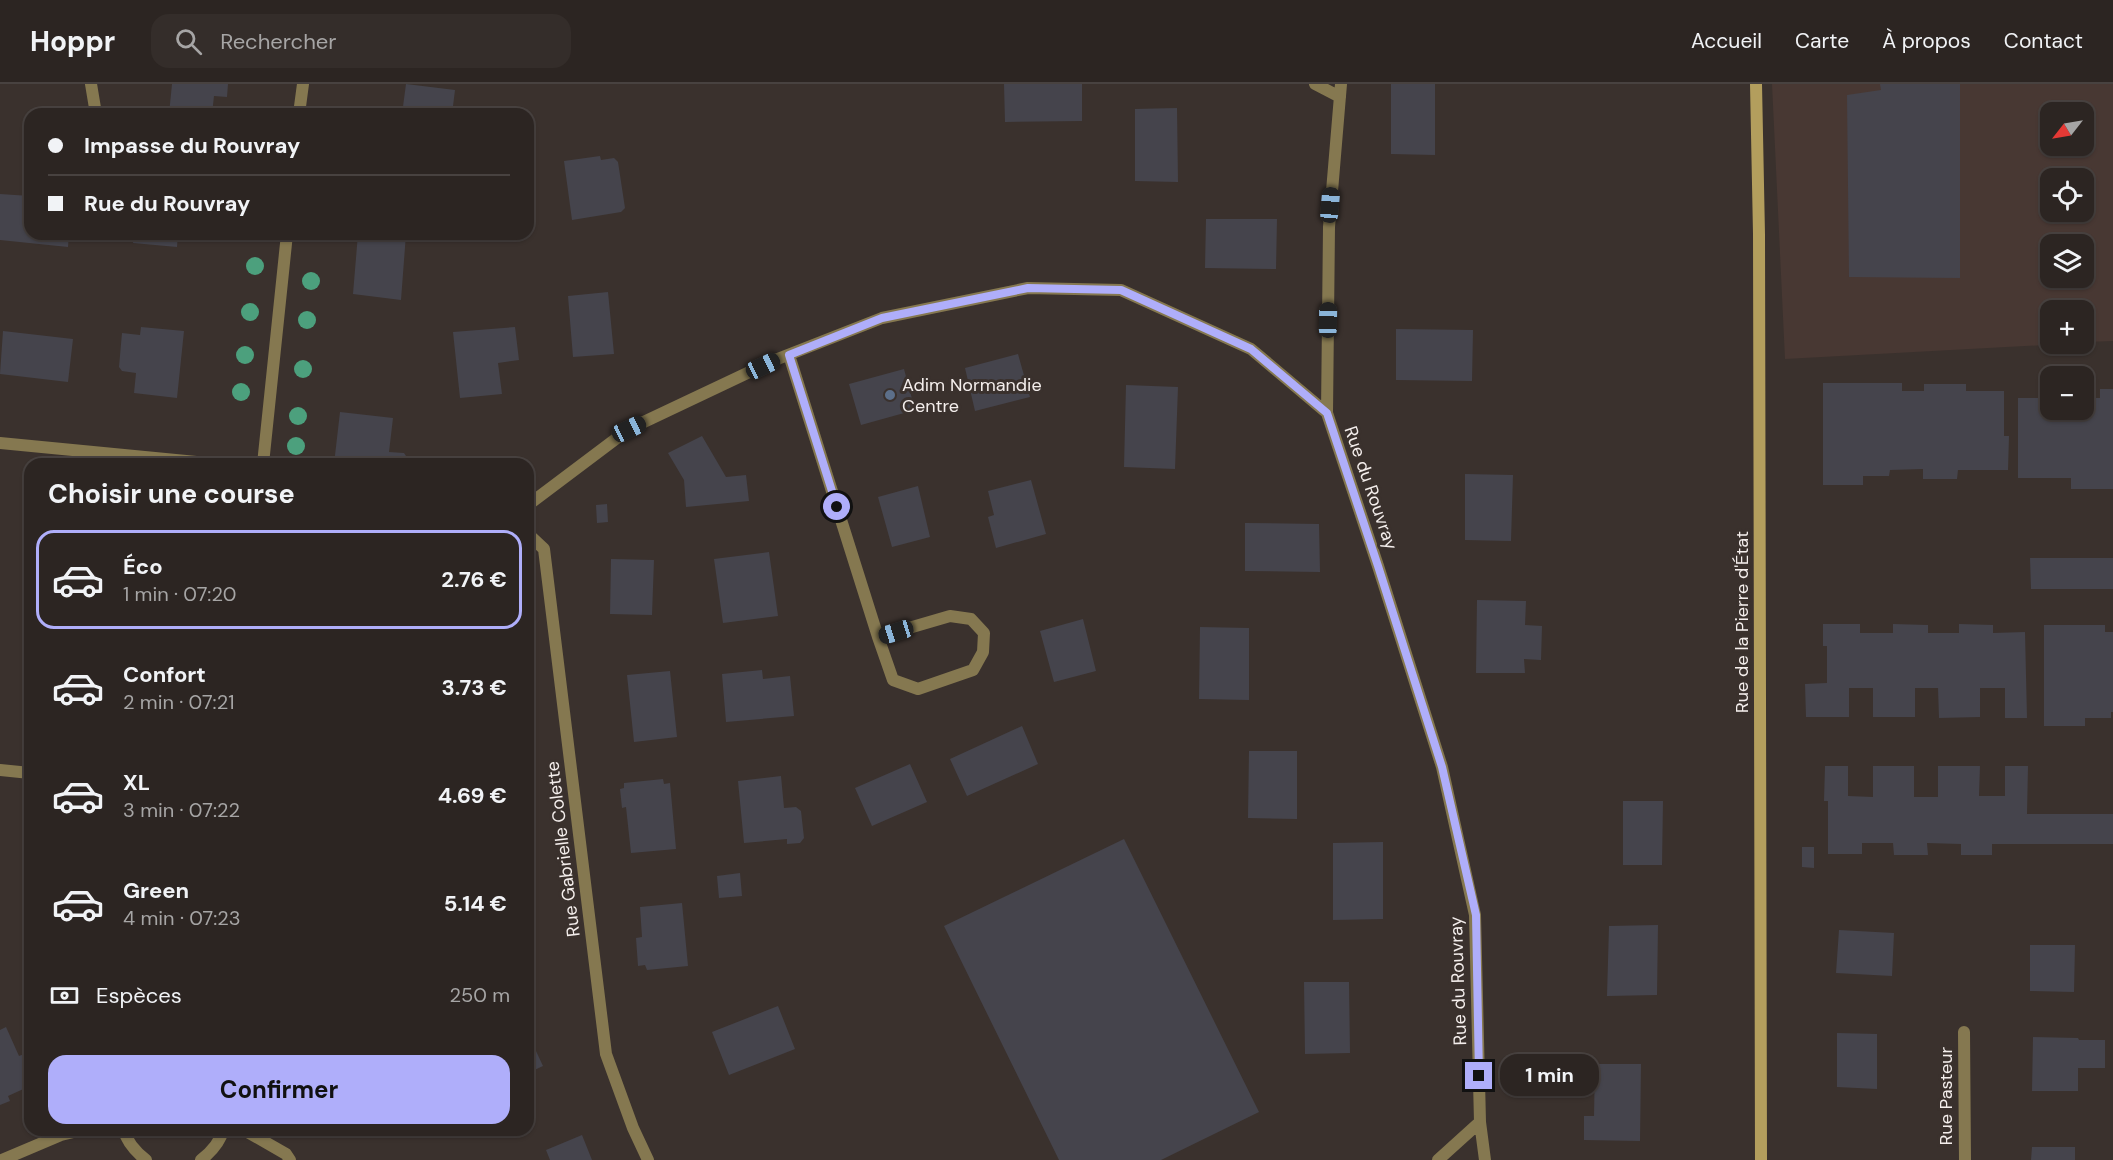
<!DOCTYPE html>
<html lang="fr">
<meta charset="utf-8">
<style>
body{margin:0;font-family:"DM Sans",sans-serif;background:#342d2a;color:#f1f3f6;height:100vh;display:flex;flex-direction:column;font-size:22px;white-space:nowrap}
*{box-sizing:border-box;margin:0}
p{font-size:20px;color:#a6a5a5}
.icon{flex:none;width:33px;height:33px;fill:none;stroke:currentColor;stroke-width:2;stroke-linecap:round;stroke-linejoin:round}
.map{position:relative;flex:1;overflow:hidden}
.panel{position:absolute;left:24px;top:374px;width:510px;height:678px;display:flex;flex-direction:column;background:#2c2522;border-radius:18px;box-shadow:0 2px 4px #0004,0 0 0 2px #484240}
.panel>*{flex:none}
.top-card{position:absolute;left:24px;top:24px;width:510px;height:132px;border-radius:18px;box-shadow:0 2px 4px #0004,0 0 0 2px #484240;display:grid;align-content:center;height:132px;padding:0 24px;background:#2c2522}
.needle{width:39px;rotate:239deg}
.controls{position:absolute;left:2040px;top:18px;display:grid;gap:12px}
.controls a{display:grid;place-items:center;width:54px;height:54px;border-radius:12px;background:#2c2522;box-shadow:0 2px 4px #0004,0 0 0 2px #484240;font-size:30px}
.end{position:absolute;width:27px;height:27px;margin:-14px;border:8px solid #afaefa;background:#111;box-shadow:0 0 0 3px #111}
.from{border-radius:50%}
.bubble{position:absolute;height:42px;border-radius:18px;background:#2c2522;box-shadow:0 2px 4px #0004,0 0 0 2px #484240;font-size:20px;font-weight:700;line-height:42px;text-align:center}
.car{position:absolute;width:18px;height:36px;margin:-18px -9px;border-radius:8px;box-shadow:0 0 4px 2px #0007;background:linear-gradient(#222 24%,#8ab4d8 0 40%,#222 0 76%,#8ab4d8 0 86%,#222 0)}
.top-card b{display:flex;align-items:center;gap:21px;height:57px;font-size:22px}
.top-card b+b{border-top:2px solid #484240}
.top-card i{width:15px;height:15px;background:#f1f3f6}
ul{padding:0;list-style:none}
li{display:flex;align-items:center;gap:18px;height:99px;margin:0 12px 9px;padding:0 12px;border:3px solid transparent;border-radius:18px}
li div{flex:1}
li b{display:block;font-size:22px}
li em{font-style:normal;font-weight:700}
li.on{border-color:#afaefa}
li>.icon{width:54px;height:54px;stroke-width:1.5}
h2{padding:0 24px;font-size:27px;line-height:72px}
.pay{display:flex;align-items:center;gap:15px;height:66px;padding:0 24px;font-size:22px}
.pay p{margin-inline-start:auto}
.action{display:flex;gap:12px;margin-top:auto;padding:12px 24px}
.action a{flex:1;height:69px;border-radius:18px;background:#afaefa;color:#111;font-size:24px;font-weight:700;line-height:69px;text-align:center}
header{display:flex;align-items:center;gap:36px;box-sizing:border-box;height:84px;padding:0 30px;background:#2c2522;border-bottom:2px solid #484240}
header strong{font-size:28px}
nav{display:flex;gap:33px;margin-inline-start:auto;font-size:21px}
.search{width:420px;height:54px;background:#342d2a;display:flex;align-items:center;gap:15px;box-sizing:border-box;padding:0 21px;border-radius:18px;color:#a6a5a5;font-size:22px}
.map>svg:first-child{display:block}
</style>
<header>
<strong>Hoppr</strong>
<div class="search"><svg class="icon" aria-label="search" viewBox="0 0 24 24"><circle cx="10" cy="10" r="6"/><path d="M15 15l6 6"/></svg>Rechercher</div>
<nav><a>Accueil</a><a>Carte</a><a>À propos</a><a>Contact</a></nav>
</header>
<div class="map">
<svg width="2113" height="1076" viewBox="0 0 2113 1076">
<rect width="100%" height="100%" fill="#3a312d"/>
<path fill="#483833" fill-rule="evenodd" d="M1772 0H2113V257L2084 258V226H2050V260H2064L1785 275ZM2050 28H2084V62H2050ZM2050 94H2084V128H2050ZM2050 160H2084V194H2050Z"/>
<path fill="#45444c" d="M172 0H228L227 13 214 12 212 30H169Z
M406 0 455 6 452 30H402Z
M1004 0H1082V37L1005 38Z
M1391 0H1435V71L1391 70Z
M1880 0H1960V194L1849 193 1847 11 1881 6Z
M1177 24 1178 98 1135 97V25Z
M600 72 601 76 614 74 618 78 625 124 621 128 572 136 564 77Z
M0 110 30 112V150H69L68 163 0 156Z
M1206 135H1277L1276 185 1205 184Z
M134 150H178L177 163 133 159Z
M358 150H406L401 216 353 210Z
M608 208 614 270 573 273 568 212Z
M141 243 184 247 177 314 134 309 136 289 122 287 119 283 122 249 140 251Z
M515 243 519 276 498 279 502 310 460 314 453 248Z
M1396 245 1473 246 1472 297 1396 296Z
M3 247 73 255 68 298 0 290Z
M1018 270 1030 313 975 327 965 284Z
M904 285 915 326 861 341 849 300Z
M1823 299H1902V307H1924V300H1966V307H2004V352H2009L2008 386H1958L1957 395H1923V385L1890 386 1889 392H1863V401H1823Z
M1126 301 1178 303 1175 385 1124 383Z
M2100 305H2113V405H2071V394H2018V314H2050V326H2084V314H2100Z
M340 328 393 334 389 368 404 369 408 375V380H334Z
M702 352 726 393 746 391 749 417 686 423 684 396 668 369Z
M1465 390 1513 391 1511 457 1465 456Z
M1031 396 1046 450 996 464 988 433 994 431 988 407Z
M918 402 930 453 892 463 878 413Z
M607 420 608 438 597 439 596 421Z
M1245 439 1319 440 1320 488 1245 487Z
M769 468 778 532 723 539 714 475Z
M2030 474H2113V505H2031Z
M611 475 654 476 652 531 610 530Z
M1477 516 1526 517 1525 541 1542 542 1541 576 1524 575 1525 589H1476Z
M1083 535 1096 587 1054 598 1040 547Z
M1823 540H1860V549H1893V540L1928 541V549H1959V540L1993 541V549L2025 548 2027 634H2005V604H1980V633L1939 634 1938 604H1915V633H1873V604H1849V633H1806L1805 600 1827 599V562H1823Z
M2044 541H2105V548H2113V628H2111V634H2085V642H2044Z
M1200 543 1249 544V616L1199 615Z
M28 577H30V631L23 630Z
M762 586 763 595 790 592 794 632 726 638 722 590Z
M670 587 677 653 634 658 627 591Z
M1022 642 1038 680 967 712 950 675Z
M1249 667H1297V735L1248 734Z
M910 680 927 718 872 742 855 704Z
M1825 682H1848V712L1873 713V682H1914V713H1938V682H1980L1979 712H2005V682H2028L2027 730H2113V760H1992V771H1961V760L1927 759 1928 771H1894L1893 759H1862V770H1828V717H1824Z
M781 692 784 724 796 723 801 727 804 754 800 759 787 760V755L744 759 738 697Z
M663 695 664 700 670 699 676 765 631 769 626 723 622 724 620 705 624 704V699Z
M1623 717H1663L1662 781H1623Z
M1124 755 1259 1028 1161 1076H1059L944 842Z
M1383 758V835L1333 836V759Z
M1802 763H1814V784L1802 783Z
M740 789 742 812 719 814 717 792Z
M682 819 688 882 647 886 645 881 638 882 636 854 642 853 640 823Z
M1658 841 1657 911 1607 912 1609 842Z
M1839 846 1894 849 1892 892 1836 889Z
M2030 861H2075L2074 908 2030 907Z
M1304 898H1349L1350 969 1305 970Z
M778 922 795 965 729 991 712 948Z
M6 943 19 972 24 970 30 983V1002L8 1012 10 1017 0 1021V946Z
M1837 949 1877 950V1005L1837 1003Z
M528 950 543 982 528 989Z
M2033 953 2078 954 2079 956H2105V984H2078V1007H2032Z
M1595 980H1641L1640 1057 1584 1056V1032H1594Z
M582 1051 592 1076H550L546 1066Z
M2032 1063H2075V1076H2031Z"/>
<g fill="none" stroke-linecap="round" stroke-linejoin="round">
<path stroke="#857850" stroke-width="12" d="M91 0 95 24
M1315 0 1340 13
M299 30 303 0
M789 271 878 553 893 596 918 605 973 586 983 568 984 549 971 535 950 532 878 553
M1327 329 1329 143 1341 0
M0 359 217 380
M263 380 287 150
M528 421 629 345 775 276 882 234 1028 204 1121 206 1251 265 1327 329 1378 482 1442 683 1475 831 1480 1038 1485 1076
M528 450 544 465 606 970 633 1044 648 1076
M0 686 30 689
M1964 948 1965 1076
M124 1046C127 1059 136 1068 146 1076
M244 1046 286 1070 290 1076
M2 1076 61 1051 82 1046
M201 1076C211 1068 220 1059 223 1046
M1438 1076 1480 1038"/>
<path stroke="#b39e5d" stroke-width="12" d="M1756 0 1759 150 1761 1076"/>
</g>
<g fill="#4ca07d">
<circle cx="255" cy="182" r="9"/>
<circle cx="311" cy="197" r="9"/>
<circle cx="250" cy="228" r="9"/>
<circle cx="307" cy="236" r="9"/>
<circle cx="245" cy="271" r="9"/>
<circle cx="303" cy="285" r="9"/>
<circle cx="241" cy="308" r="9"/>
<circle cx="298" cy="332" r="9"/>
<circle cx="296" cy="362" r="9"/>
</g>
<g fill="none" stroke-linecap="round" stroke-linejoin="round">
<path stroke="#afaefa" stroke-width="8" d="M837 423 789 271 882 234 1028 204 1121 206 1251 265 1327 329 1378 482 1442 683 1476 831 1479 992"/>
</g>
<circle fill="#5c6f8a" stroke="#3a312d" stroke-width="2" cx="890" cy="311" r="6"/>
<g text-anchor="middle" stroke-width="6" stroke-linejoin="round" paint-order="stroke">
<g font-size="18" fill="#f4eeec" stroke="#3a312d" text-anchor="start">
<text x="902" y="307">Adim Normandie<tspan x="902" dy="21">Centre</tspan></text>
</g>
<g font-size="18" fill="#f4eeec" stroke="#3a312d">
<text transform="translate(1371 404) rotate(71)" y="6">Rue du Rouvray</text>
<text transform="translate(1742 538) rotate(-90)" y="6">Rue de la Pierre d'État</text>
<text transform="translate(563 765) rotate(-97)" y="6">Rue Gabrielle Colette</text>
<text transform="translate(1458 897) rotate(-92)" y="6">Rue du Rouvray</text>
<text transform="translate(1946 1012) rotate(-90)" y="6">Rue Pasteur</text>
</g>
</g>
</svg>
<div class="controls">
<a><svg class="needle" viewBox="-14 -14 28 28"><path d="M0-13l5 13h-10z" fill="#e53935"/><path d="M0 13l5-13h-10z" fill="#a6a5a5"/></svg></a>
<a><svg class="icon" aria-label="locate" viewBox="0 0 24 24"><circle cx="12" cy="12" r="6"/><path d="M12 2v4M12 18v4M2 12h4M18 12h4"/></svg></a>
<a><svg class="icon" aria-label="layers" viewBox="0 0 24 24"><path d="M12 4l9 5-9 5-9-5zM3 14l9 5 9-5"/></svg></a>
<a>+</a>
<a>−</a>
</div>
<i class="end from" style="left:837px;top:423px"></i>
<i class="end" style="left:1479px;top:992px"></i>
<div class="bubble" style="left:1500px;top:970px;width:99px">1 min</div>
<i class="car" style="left:1330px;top:121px;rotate:5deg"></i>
<i class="car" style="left:1328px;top:236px;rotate:1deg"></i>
<i class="car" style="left:763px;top:282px;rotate:65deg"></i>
<i class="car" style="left:629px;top:345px;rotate:65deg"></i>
<i class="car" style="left:896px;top:548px;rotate:253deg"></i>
<div class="top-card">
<b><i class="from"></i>Impasse du Rouvray</b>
<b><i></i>Rue du Rouvray</b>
</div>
<section class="panel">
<h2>Choisir une course</h2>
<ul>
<li class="on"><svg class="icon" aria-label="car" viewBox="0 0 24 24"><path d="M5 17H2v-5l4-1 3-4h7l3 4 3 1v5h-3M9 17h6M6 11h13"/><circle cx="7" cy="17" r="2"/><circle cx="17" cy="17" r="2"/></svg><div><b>Éco</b><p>1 min · 07:20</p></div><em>2.76 €</em></li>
<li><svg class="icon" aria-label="car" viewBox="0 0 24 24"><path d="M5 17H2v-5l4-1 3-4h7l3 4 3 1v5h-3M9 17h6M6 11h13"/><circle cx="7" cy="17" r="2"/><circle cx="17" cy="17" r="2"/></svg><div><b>Confort</b><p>2 min · 07:21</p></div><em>3.73 €</em></li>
<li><svg class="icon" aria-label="car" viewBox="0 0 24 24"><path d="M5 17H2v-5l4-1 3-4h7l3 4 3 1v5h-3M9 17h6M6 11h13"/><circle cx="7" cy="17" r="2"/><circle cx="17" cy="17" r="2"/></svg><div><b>XL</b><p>3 min · 07:22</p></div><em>4.69 €</em></li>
<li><svg class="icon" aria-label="car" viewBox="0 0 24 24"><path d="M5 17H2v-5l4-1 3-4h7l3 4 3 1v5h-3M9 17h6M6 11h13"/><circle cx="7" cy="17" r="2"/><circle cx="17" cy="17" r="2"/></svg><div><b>Green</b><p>4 min · 07:23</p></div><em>5.14 €</em></li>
</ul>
<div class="pay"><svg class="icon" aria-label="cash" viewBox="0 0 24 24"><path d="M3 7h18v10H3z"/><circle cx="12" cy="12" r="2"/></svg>Espèces<p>250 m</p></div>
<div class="action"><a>Confirmer</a></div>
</section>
</div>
